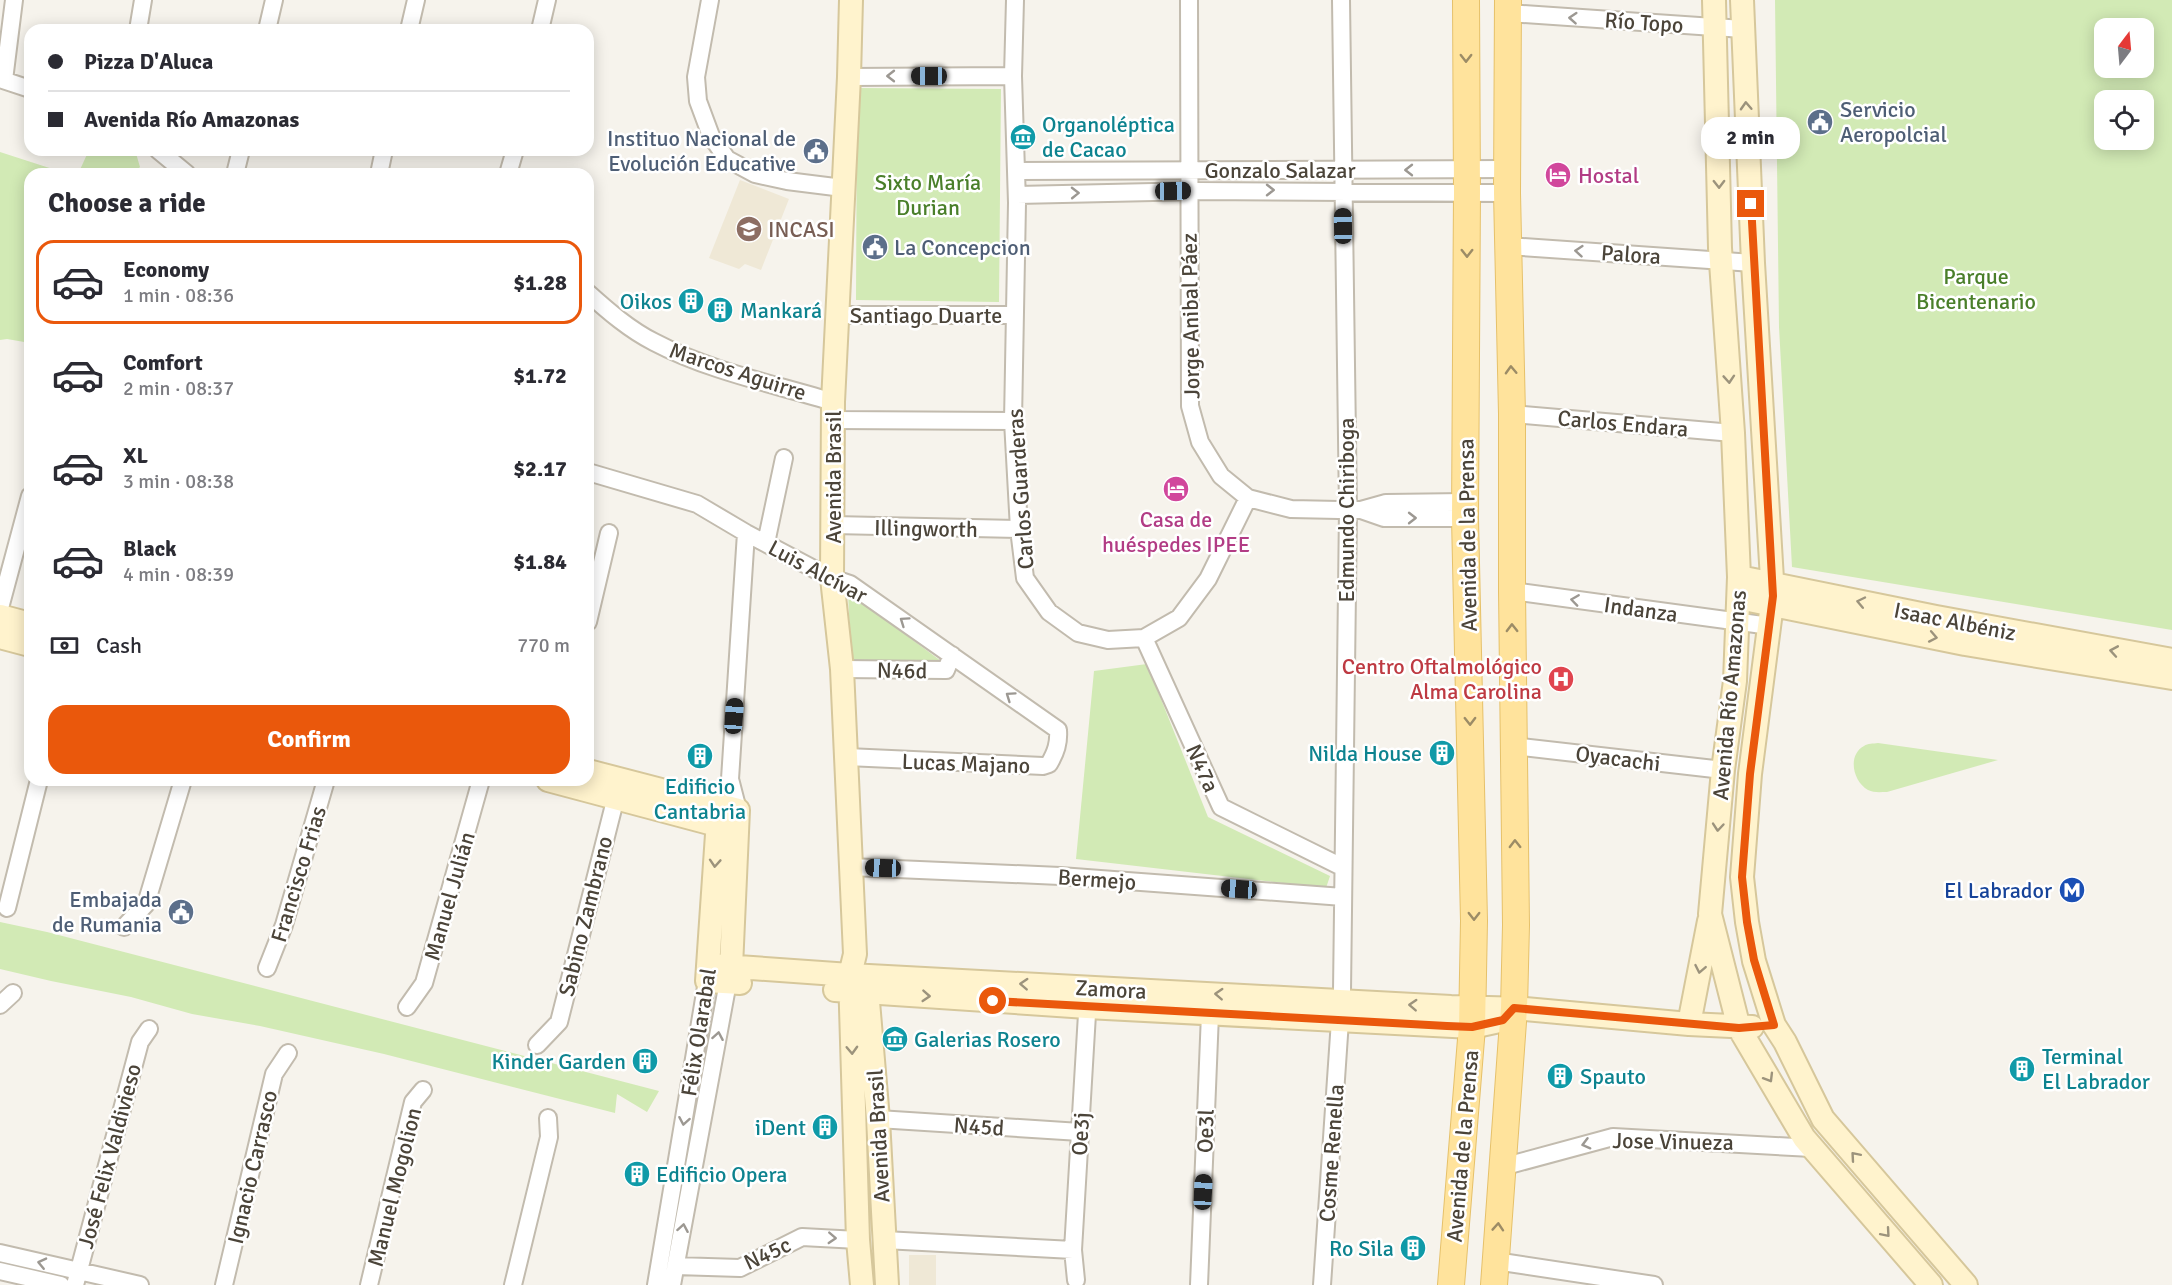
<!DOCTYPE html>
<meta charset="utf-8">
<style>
body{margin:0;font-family:Signika,sans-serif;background:#f2f2f3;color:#2b2b33;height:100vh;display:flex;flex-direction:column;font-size:22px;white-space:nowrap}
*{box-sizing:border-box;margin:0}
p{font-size:20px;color:#7c7c81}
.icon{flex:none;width:33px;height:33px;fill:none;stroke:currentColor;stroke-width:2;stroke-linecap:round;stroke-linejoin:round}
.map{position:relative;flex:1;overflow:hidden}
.drawer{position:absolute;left:24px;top:168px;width:570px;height:618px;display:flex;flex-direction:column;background:#fff;border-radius:18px;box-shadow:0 3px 15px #0003}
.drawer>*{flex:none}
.guide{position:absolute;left:24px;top:24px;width:570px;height:132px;border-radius:18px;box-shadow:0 3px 15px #0003;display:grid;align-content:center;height:132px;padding:0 24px;background:#fff}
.needle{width:39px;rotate:16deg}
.fabs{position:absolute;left:2094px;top:18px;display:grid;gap:12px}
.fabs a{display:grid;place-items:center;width:60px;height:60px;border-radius:12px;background:#fff;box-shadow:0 3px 15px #0003;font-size:30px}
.end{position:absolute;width:27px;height:27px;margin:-14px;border:8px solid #ea580c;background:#fff;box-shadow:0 0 0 3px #fff}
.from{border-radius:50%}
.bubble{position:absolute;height:42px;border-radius:18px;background:#fff;box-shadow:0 3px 15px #0003;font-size:20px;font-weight:700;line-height:42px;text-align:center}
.car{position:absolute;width:18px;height:36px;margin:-18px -9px;border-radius:8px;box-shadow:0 0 4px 2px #0007;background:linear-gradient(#222 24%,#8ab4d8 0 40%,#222 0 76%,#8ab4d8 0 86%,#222 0)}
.guide b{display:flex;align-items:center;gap:21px;height:57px;font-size:22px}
.guide b+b{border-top:2px solid #e1e1e2}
.guide i{width:15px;height:15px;background:#2b2b33}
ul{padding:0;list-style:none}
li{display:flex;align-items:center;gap:18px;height:84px;margin:0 12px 9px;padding:0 12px;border:3px solid transparent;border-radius:18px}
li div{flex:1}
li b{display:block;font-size:22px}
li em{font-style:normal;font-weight:700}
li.on{border-color:#ea580c}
li>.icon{width:54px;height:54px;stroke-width:1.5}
h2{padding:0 24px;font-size:27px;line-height:72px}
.pay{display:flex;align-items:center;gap:15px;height:66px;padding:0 24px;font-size:22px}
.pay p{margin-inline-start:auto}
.primary-button{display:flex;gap:12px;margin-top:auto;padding:12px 24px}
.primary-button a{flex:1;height:69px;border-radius:18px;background:#ea580c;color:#fff;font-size:24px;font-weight:700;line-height:69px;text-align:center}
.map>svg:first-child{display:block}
</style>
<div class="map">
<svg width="2172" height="1285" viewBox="0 0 2172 1285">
<rect width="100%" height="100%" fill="#f6f3ec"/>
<path fill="#efe8d6" d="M740 180 789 199 761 270 745 264 739 269 709 258Z
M909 1255H936V1285H909Z"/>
<path fill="#d2eab5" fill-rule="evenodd" d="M1775 0H2172V630L1792 567 1779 327ZM2104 28H2144V68H2104ZM2144 100V140H2104V100Z
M857 88 1001 89 999 302 856 300Z
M89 150H135L140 167 133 174H78Z
M0 152 68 174H30V343L7 339 0 340Z
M848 592 941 661H851Z
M1147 664 1208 817 1330 876 1326 888 1076 859 1094 671Z
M1878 743 1998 760 1887 792C1880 792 1874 793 1868 790 1853 782 1847 755 1864 746 1868 743 1873 744 1878 743Z
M0 922 47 932 659 1091 647 1112 617 1094 615 1113 384 1054 260 1026 192 1014 131 997 51 981 0 969Z"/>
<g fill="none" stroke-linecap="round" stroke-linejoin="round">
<defs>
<path id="street" d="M710 0 696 77 698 101 711 136 727 159 755 174 787 181 843 188
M1015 0 1013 76 1017 203 1013 421 1019 529 1025 578 1049 612 1078 633 1108 640 1144 638 1179 618 1208 579 1248 498
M1189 0 1190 406 1200 442 1221 476 1248 498 1291 509 1339 510H1361L1386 503 1465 502
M1508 13 1743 29
M138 30 143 0
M267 30 274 0
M409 30 416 0
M540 30 547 0
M849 77 1013 76
M0 79 30 89
M4 80 14 0
M158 150 187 174
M1017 171 1507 169
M235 174 241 150
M379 174 384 150
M508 174 515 150
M1017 195 1199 191 1507 193
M1508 246 1753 263
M588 293C608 311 630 330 654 342 709 371 774 384 833 402
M838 315H1015
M1512 414 1733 433
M833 420 1013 421
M588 472 697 504 746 533 814 569 832 578 850 584 1058 730C1059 743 1056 752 1049 764L1043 766 847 757
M1361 510 1384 518H1465
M833 525 1019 529
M766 543 784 458
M1512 591 1770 626
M0 608 30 496
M588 622 609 533
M1144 638 1221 807 1342 867
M842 669 946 670 952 655
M1513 746 1723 770
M738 810 730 779 746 533
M850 867 1060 876 1343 897
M7 908 39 780
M124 927 146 904 183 780
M267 968 284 925 326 780
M0 1005 13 993
M407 1007 424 983 481 780
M537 1045 559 1022 618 789
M878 1119 1080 1132
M1502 1167 1613 1137 1812 1148
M884 1240 1073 1250
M0 1253 140 1285
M1495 1261 1654 1285
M676 1266 740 1268 802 1237 858 1240
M0 1271 61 1285
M1076 1280 1073 1250 1088 997
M75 1285 140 1042 149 1029
M224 1285 274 1074 288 1053
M369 1285 413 1102 423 1090
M513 1285 549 1137 548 1118
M656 1285 707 981
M672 1285 728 982
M1199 1285 1210 1014
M1322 1285 1342 991 1348 510 1341 0"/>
<path id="secondary" d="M851 0 849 77 833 402 832 578 842 669 855 954 850 975 858 1240 862 1285
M1714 0 1720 248 1733 433 1739 577 1735 681 1723 770 1710 914 1739 1028 1804 1138 1931 1285
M1742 0 1753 263 1773 596 1750 774 1742 877 1747 922 1754 961 1774 1025 1785 1042 1823 1119 1966 1285
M1739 577 1936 617 2172 660
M1739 598 1965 644 2172 678
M0 616 30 624
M0 637 30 645
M588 771 738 810 731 967 728 980
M548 780 732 829
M719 805 707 981 740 983
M709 965 850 975 1451 1007 1525 1009 1689 1024 1752 1027
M866 978 878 1119 887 1285
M835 990 1087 1007 1472 1027 1504 1020 1514 1008
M1689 1024 1709 921"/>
<path id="primary" d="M1451 1285 1472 1027 1474 921 1465 518 1467 192 1466 0
M1494 1285 1514 1008 1516 925 1512 591V414L1507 193 1508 0"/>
</defs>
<use href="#street" stroke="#c2bbae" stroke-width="20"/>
<use href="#secondary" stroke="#d6c79b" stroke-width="26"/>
<use href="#primary" stroke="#e6c16a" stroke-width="28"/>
<use href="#street" stroke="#fff" stroke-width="16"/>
<use href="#secondary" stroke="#fff3cd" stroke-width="22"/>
<use href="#primary" stroke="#ffe39c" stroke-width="26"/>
</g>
<defs><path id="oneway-chevron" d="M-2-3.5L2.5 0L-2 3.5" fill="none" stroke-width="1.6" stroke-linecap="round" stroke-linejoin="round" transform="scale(1.5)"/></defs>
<g stroke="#9c9892">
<use href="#oneway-chevron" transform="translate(1573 18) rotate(-176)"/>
<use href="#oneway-chevron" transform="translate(891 76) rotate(180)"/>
<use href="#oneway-chevron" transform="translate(1409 170) rotate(180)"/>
<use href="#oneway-chevron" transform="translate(1270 190)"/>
<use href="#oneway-chevron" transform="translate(1075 193) rotate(-1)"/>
<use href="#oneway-chevron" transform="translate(1579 251) rotate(-175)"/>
<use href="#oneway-chevron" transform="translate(1412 518)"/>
<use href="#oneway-chevron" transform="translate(1575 600) rotate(-172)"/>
<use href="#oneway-chevron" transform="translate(904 621) rotate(-145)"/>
<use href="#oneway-chevron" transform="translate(1010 696) rotate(-145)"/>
<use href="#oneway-chevron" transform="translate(718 1036) rotate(-80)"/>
<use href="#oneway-chevron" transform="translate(684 1121) rotate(100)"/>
<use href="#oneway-chevron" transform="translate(1586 1144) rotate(165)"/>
<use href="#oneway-chevron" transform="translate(683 1228) rotate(-80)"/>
<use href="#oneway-chevron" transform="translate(832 1238) rotate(3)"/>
<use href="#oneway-chevron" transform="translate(42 1263) rotate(-167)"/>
</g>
<g stroke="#9c8c66">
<use href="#oneway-chevron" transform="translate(1466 58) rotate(90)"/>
<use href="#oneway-chevron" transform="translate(1467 253) rotate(90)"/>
<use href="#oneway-chevron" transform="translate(1511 370) rotate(-92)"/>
<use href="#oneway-chevron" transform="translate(1512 628) rotate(-91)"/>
<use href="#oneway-chevron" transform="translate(1470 721) rotate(89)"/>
<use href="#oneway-chevron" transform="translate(1515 844) rotate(-91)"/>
<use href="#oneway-chevron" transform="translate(1474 916) rotate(90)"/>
<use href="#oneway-chevron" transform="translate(1498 1227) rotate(-86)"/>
</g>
<g stroke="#9c937c">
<use href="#oneway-chevron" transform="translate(1746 106) rotate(-93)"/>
<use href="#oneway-chevron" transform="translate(1719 184) rotate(89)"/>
<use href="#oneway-chevron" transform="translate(1729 379) rotate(86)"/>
<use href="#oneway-chevron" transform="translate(1861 602) rotate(-168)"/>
<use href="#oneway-chevron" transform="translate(1933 637) rotate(11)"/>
<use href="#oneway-chevron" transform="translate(2114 651) rotate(-170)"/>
<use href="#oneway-chevron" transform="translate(1718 827) rotate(95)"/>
<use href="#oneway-chevron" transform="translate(715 863) rotate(94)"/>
<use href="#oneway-chevron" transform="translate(1700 969) rotate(101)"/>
<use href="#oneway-chevron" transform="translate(1024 984) rotate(-177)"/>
<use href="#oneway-chevron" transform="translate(1219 994) rotate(-177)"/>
<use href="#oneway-chevron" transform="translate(926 996) rotate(4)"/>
<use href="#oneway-chevron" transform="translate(1413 1005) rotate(-177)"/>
<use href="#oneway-chevron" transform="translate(852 1050) rotate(88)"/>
<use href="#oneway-chevron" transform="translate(1769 1078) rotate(59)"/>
<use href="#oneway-chevron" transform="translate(1855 1156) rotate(-131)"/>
<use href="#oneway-chevron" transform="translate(1886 1233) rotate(49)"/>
</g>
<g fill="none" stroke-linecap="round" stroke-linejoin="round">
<path stroke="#ea580c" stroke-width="8" d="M993 1001 1447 1026 1472 1027 1503 1020 1514 1008 1739 1028 1774 1025 1754 960 1747 922 1742 877 1750 774 1773 596 1751 204"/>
</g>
<defs>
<symbol id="civic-disc" viewBox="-11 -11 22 22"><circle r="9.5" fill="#5c6f8a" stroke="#fff"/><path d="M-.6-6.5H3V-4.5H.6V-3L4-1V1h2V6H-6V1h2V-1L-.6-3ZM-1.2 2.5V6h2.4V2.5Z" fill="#fff"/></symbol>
<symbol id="museum-disc" viewBox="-11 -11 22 22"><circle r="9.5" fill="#0f9aa8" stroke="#fff"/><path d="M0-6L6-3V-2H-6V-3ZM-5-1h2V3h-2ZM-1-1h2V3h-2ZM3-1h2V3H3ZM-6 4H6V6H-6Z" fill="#fff"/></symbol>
<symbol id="hotel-disc" viewBox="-11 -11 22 22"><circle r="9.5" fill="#d1479c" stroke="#fff"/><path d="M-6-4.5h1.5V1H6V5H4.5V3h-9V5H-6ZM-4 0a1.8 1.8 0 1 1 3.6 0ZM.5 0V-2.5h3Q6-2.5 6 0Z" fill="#fff"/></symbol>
<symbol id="university-disc" viewBox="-11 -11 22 22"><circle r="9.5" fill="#8d6e63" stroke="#fff"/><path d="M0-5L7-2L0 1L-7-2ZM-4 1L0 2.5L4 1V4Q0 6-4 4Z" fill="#fff"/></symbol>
<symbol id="building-disc" viewBox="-11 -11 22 22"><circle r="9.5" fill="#0f9aa8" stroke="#fff"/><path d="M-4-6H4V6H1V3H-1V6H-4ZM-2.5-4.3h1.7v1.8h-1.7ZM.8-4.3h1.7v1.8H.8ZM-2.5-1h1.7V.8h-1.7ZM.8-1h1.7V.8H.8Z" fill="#fff"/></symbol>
<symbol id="hospital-disc" viewBox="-11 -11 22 22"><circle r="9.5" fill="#e0444e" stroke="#fff"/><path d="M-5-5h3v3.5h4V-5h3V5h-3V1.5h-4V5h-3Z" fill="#fff"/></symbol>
<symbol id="metro-disc" viewBox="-11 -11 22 22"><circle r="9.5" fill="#1a4fb4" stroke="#fff"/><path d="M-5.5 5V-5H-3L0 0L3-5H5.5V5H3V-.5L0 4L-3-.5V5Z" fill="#fff"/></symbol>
</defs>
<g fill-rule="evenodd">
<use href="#civic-disc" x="1805" y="107" width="30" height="30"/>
<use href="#museum-disc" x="1008" y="122" width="30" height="30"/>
<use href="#civic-disc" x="801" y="136" width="30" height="30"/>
<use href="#hotel-disc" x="1543" y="160" width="30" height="30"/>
<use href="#university-disc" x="734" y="214" width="30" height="30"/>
<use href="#civic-disc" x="860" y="232" width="30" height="30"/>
<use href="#building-disc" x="676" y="286" width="30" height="30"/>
<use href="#building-disc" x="705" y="295" width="30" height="30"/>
<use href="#hotel-disc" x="1161" y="474" width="30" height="30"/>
<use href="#hospital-disc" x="1546" y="664" width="30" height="30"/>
<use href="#building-disc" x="1427" y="738" width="30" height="30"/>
<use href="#building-disc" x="685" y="741" width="30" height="30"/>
<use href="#metro-disc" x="2057" y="875" width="30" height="30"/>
<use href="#civic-disc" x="166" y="897" width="30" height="30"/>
<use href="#museum-disc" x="880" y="1024" width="30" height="30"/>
<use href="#building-disc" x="630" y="1046" width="30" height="30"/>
<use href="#building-disc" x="2007" y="1054" width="30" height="30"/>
<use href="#building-disc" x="1545" y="1061" width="30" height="30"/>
<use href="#building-disc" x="810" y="1112" width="30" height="30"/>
<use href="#building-disc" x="622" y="1159" width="30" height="30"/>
<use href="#building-disc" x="1398" y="1233" width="30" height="30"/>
</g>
<g text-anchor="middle" stroke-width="5" stroke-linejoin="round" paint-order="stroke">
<g font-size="22" fill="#4b4439" stroke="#fff">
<text transform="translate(1644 22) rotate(4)" y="8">Río Topo</text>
<text x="1280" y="178">Gonzalo Salazar</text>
<text transform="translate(1631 254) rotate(4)" y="8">Palora</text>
<text x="926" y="323">Santiago Duarte</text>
<text transform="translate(1190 316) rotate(-91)" y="8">Jorge Anibal Páez</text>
<text transform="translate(738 371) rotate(18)" y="8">Marcos Aguirre</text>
<text transform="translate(1623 423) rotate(5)" y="8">Carlos Endara</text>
<text transform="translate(833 477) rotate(-90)" y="8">Avenida Brasil</text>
<text transform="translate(1020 489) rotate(-94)" y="8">Carlos Guarderas</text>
<text transform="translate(1346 510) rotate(-90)" y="8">Edmundo Chiriboga</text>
<text transform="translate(926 528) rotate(1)" y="8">Illingworth</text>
<text transform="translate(1467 535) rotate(-91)" y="8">Avenida de la Prensa</text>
<text transform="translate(818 571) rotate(28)" y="8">Luis Alcívar</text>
<text transform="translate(1641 609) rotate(8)" y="8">Indanza</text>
<text transform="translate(1955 621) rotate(11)" y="8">Isaac Albéniz</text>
<text transform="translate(902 670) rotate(1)" y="8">N46d</text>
<text transform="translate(1729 695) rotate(-85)" y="8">Avenida Río Amazonas</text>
<text transform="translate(1618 758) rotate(7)" y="8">Oyacachi</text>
<text transform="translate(966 763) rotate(2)" y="8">Lucas Majano</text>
<text transform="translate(1203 768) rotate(66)" y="8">N47a</text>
<text transform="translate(298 874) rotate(-73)" y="8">Francisco Frias</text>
<text transform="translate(1097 879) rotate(4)" y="8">Bermejo</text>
<text transform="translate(449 896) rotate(-74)" y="8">Manuel Julián</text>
<text transform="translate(585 916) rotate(-76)" y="8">Sabino Zambrano</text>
<text transform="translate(1111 989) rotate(3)" y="8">Zamora</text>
<text transform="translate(698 1032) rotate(-81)" y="8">Félix Olarabal</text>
<text transform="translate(979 1126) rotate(4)" y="8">N45d</text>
<text transform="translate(1205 1131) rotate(-88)" y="8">Oe3l</text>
<text transform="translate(1080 1134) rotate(-87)" y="8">Oe3j</text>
<text transform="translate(878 1136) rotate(-93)" y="8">Avenida Brasil</text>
<text transform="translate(1673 1141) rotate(1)" y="8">Jose Vinueza</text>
<text transform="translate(1462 1146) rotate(-85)" y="8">Avenida de la Prensa</text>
<text transform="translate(1331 1153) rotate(-86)" y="8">Cosme Renella</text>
<text transform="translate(109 1156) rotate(-75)" y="8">José Felix Valdivieso</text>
<text transform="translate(252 1167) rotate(-77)" y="8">Ignacio Carrasco</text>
<text transform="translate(394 1187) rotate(-76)" y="8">Manuel Mogolion</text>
<text transform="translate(767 1253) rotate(-25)" y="8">N45c</text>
</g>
<g font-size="22" fill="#4e5e75" stroke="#fff" text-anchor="start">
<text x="1840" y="117">Servicio<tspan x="1840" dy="25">Aeropolcial</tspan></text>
<text x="796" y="146" text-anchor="end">Instituo Nacional de<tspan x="796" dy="25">Evolución Educative</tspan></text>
<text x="894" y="255">La Concepcion</text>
<text x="162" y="907" text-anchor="end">Embajada<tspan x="162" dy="25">de Rumania</tspan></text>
</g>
<g font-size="22" fill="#0d838f" stroke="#fff" text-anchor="start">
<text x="1042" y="132">Organoléptica<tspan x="1042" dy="25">de Cacao</tspan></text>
<text x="672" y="309" text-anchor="end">Oikos</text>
<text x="740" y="318">Mankará</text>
<text x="1422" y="761" text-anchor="end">Nilda House</text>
<text x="700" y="794" text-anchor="middle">Edificio<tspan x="700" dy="25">Cantabria</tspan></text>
<text x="914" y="1047">Galerias Rosero</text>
<text x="2042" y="1064">Terminal<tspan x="2042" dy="25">El Labrador</tspan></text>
<text x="626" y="1069" text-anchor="end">Kinder Garden</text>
<text x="1580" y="1084">Spauto</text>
<text x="806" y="1135" text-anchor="end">iDent</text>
<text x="656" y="1182">Edificio Opera</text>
<text x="1394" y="1256" text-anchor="end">Ro Sila</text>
</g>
<g font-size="22" fill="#b23c85" stroke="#fff" text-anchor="start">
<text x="1578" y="183">Hostal</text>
<text x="1176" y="527" text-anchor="middle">Casa de<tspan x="1176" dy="25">huéspedes IPEE</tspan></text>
</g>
<g font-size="22" fill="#4a7f2a" stroke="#fff">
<text x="928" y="190">Sixto María<tspan x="928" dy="25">Durian</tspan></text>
<text x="1976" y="284">Parque<tspan x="1976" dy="25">Bicentenario</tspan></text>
</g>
<g font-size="22" fill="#785e54" stroke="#fff" text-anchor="start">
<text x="768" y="237">INCASI</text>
</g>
<g font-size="22" fill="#be3a42" stroke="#fff" text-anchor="end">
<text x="1542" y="674">Centro Oftalmológico<tspan x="1542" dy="25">Alma Carolina</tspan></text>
</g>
<g font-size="22" fill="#164399" stroke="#fff" text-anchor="end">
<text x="2052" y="898">El Labrador</text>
</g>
</g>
</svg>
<div class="fabs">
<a><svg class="needle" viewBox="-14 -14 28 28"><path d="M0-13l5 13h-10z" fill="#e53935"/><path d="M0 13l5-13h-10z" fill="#7c7c81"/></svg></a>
<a><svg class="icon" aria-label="locate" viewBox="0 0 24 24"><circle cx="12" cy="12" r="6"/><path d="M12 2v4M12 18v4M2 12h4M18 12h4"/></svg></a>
</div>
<i class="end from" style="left:993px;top:1001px"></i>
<i class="end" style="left:1751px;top:204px"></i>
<div class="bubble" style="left:1701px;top:117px;width:99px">2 min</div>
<i class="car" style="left:929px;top:76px;rotate:270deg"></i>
<i class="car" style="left:1173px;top:191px;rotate:89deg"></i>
<i class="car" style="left:1343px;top:226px;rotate:359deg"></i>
<i class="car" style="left:734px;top:716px;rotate:4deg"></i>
<i class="car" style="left:883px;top:868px;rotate:272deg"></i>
<i class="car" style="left:1239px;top:889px;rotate:274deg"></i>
<i class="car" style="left:1203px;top:1192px;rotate:3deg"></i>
<div class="guide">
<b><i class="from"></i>Pizza D'Aluca</b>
<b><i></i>Avenida Río Amazonas</b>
</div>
<section class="drawer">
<h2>Choose a ride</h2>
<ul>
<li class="on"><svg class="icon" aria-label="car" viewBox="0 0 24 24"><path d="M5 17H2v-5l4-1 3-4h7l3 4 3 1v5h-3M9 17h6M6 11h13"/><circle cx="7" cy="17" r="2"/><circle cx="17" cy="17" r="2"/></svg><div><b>Economy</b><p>1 min · 08:36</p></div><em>$1.28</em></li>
<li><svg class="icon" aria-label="car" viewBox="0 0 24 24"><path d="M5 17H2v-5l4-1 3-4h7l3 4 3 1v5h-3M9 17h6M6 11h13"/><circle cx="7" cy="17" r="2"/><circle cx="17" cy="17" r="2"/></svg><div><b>Comfort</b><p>2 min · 08:37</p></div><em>$1.72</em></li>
<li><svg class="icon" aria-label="car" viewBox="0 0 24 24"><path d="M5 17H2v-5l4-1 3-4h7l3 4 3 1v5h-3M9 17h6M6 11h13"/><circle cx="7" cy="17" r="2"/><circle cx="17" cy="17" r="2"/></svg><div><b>XL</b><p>3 min · 08:38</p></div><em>$2.17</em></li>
<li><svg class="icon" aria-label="car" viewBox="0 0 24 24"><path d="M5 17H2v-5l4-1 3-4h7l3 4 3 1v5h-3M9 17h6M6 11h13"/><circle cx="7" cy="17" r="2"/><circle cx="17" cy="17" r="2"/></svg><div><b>Black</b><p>4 min · 08:39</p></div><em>$1.84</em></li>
</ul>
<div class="pay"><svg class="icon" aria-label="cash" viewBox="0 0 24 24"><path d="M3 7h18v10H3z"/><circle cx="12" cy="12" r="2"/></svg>Cash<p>770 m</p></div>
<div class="primary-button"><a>Confirm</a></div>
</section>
</div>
